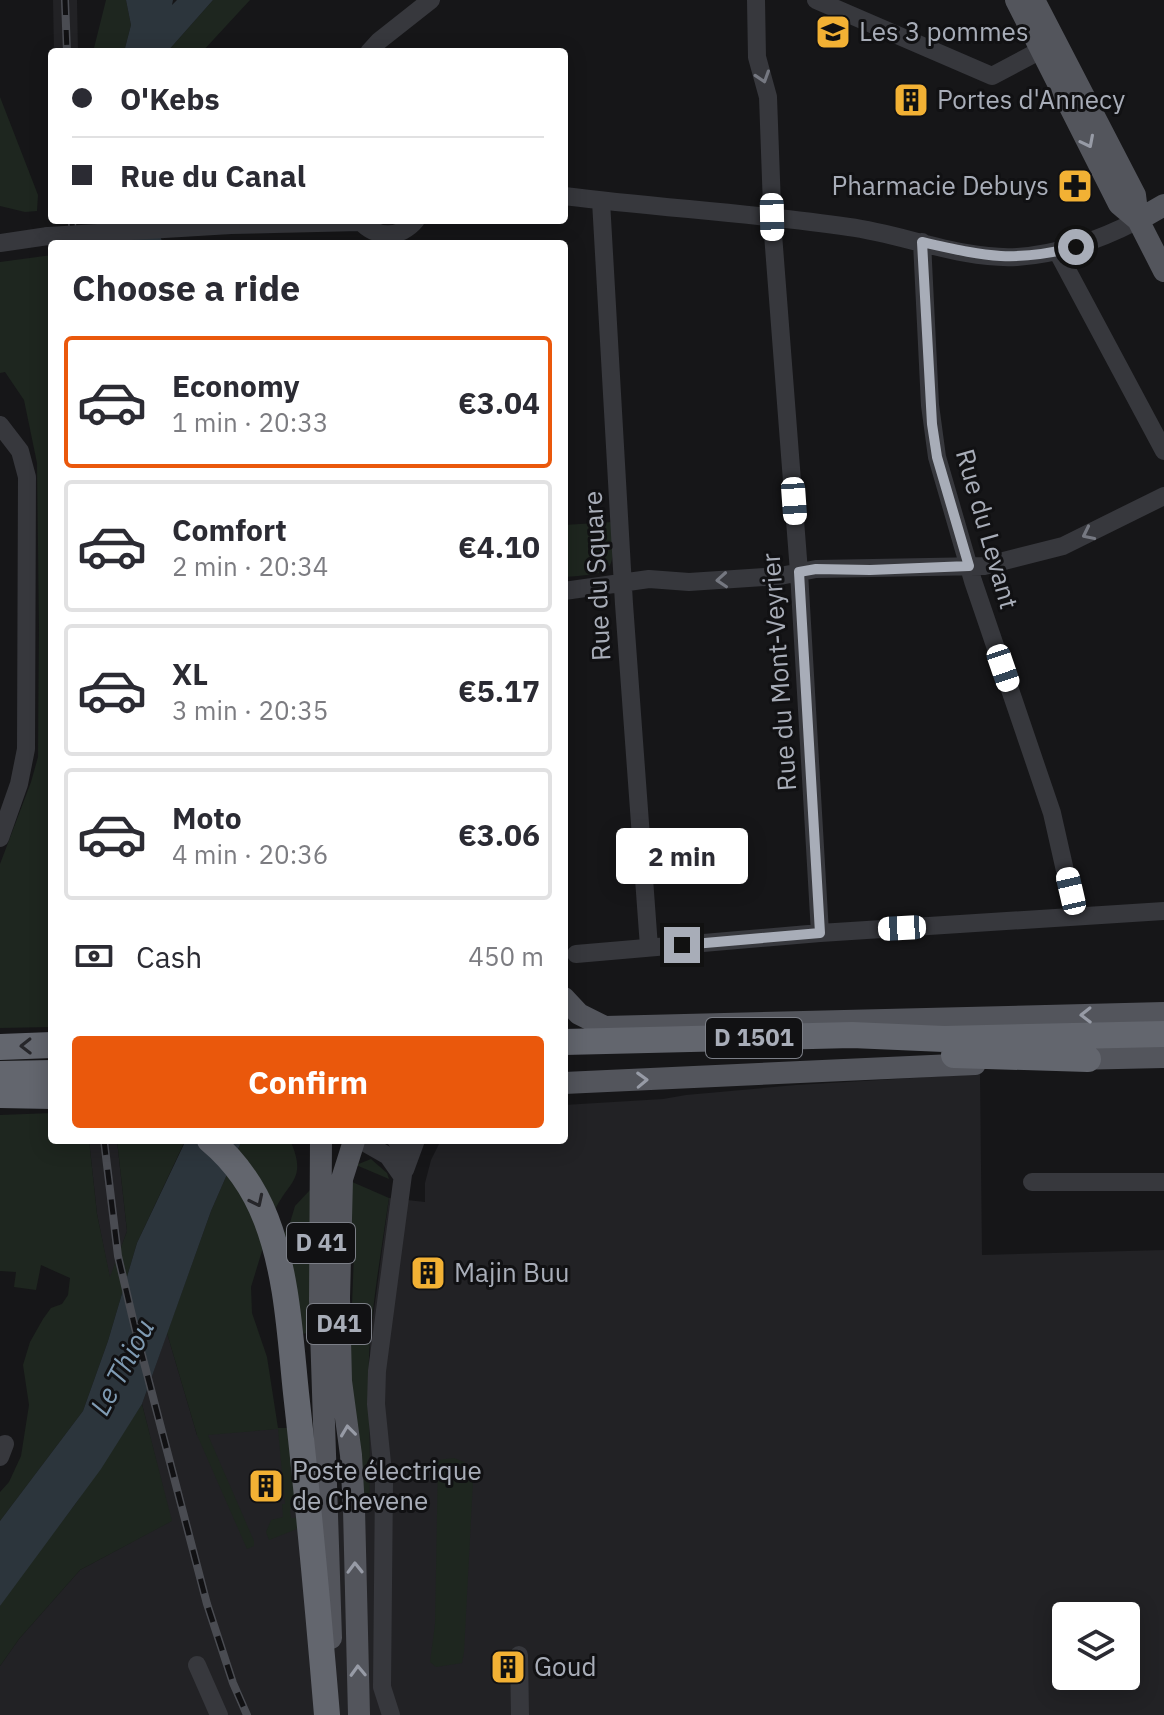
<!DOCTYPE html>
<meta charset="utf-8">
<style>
body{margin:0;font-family:"IBM Plex Sans",sans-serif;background:#f2f2f3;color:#2b2b33;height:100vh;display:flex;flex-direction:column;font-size:30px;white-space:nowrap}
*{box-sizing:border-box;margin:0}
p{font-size:26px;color:#7c7c81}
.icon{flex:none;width:44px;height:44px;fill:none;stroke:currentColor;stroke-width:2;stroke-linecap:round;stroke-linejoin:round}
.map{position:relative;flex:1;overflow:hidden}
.drawer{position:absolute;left:48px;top:240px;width:520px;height:904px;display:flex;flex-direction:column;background:#fff;border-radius:8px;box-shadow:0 4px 20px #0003}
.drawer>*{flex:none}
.hud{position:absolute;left:48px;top:48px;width:520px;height:176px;border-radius:8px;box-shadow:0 4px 20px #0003;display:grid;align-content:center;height:176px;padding:0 24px;background:#fff}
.controls{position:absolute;left:1052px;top:1602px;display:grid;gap:16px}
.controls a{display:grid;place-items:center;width:88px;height:88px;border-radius:8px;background:#fff;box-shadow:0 4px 20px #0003;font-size:40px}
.end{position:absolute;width:36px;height:36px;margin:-18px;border:10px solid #a8adb8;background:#111;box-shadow:0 0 0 4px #111}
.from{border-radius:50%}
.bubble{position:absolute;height:56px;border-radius:8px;background:#fff;box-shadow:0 4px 20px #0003;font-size:26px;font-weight:800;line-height:56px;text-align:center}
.car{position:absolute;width:24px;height:48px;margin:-24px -12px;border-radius:10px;box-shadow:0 0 6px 2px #0007;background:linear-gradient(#fff 24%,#345 0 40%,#fff 0 76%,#345 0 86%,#fff 0)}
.hud b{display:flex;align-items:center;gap:28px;height:76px;font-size:30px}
.hud b+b{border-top:2px solid #e1e1e2}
.hud i{width:20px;height:20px;background:#2b2b33}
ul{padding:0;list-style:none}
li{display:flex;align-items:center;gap:24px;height:132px;margin:0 16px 12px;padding:0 8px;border:4px solid #e1e1e2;border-radius:8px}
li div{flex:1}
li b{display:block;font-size:30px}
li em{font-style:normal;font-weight:800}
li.current{border-color:#ea580c}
li>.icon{width:72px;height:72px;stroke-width:1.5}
h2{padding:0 24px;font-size:36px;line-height:96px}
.pay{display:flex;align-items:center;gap:20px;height:88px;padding:0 24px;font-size:30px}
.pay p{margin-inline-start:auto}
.action{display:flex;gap:16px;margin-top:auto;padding:16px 24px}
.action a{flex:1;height:92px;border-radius:8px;background:#ea580c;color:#fff;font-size:32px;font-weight:800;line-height:92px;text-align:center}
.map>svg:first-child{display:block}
</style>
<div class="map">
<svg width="1164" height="1715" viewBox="0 0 1164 1715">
<rect width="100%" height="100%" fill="#161618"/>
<path fill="#222225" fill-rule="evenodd" d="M53 0H77L78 52H54Z
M980 1074 982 1255 1164 1250V1715H0V1666L19 1639 80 1570 171 1521 142 1404 167 1333 197 1435 287 1428 295 1505 369 1502 370 1340 389 1198 425 1202V1183L431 1160 441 1140H564V1105L663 1099 686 1095 796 1085ZM1066 1616H1126V1676H1066Z
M89 1140H117L127 1231 110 1279 97 1214Z"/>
<path fill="#1e261f" d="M106 0H126L131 25 124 52H93Z
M213 0H250L202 52H167Z
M0 97 38 195 37 211 25 212 0 206Z
M52 255V1027L0 1028V864L31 782 38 757 39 628 37 463 24 400 5 372 0 373V262Z
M612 522C614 573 617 573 564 577V525Z
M52 1113V1140H89L97 1214 110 1277 127 1231 117 1140H183L184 1143 137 1243 108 1341 83 1411 0 1521V1492L9 1482 21 1456 29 1405 23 1365 30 1342 43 1319 51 1308 62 1304 68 1295 70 1278 41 1265 36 1290 14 1287 16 1272 0 1271V1115Z
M242 1140H290C309 1182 286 1181 273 1215L251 1287 252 1313 267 1357 278 1428H287L296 1508 290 1509 291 1518H297V1529L269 1540 266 1532 271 1520 283 1517 282 1504H285L278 1429 208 1435 254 1541V1546L247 1549 197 1435 167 1333 211 1211Z
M371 1159 387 1173 389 1179 356 1165Z
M350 1181 389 1198C382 1245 374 1293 370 1340 366 1394 372 1448 369 1502H361L345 1334 352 1305 354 1254 347 1231Z
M310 1190 311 1333 298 1334 281 1237 289 1226 295 1206Z
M142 1404 172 1521 80 1570 19 1639 0 1666V1606L6 1595 76 1503Z
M454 1458 464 1462 473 1481 464 1652 462 1663 436 1667 430 1662 435 1624 438 1460Z"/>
<path fill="#2c353c" d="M126 0H173L172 5 177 0H213L167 52H124L131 25Z
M104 220H154L163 244H118Z
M186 1140H242L211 1211 142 1404 101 1469 0 1606V1521L83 1411 108 1341 137 1243Z"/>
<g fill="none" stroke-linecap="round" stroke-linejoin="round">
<path stroke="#37383d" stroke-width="18" d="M756 0 757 57 768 97 773 234 799 572 820 933
M816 0 992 76 1041 50
M369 52 379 41 431 0
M564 196C659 208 754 213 849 227 903 234 962 260 1017 257 1060 254 1100 240 1138 220
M601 201 624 604 649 947
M359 220C376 239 400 239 416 220
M231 225 360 222
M922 242 930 405 937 457 973 581 1052 813 1075 915
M0 243 48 236
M1057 251 1164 451
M0 425 20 451 27 477 26 749 19 784 0 838
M564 591 649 579 689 582 780 576 816 569 984 566 1063 546 1164 496
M576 954 820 933 1164 911
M360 1140 388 1156 402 1176
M405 1170 416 1140
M1032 1182H1164
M0 1457 5 1444
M519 1655 520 1715
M197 1665 219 1715
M391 1715 382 1687 384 1483 376 1404 377 1371 404 1167 400 1145 396 1140"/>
<path stroke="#53555c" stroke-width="22" d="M1016 0 1119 204 1138 220
M1034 0 1135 195 1138 220 1164 271
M1138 220 1164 205
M564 998 579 1014 605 1027 1164 1013
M1073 1059 1164 1057
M564 1083 975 1064
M321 1140 320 1300 331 1638
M354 1141 342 1179 339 1298 341 1381 351 1455 354 1509 359 1715"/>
<path stroke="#63666e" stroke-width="26" d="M564 1042 852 1035 944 1039 1164 1034
M0 1047 52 1045
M954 1055 1088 1059
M0 1074 52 1073
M0 1095 52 1096
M210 1140C235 1161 254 1188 266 1219 287 1273 290 1335 296 1393 308 1500 318 1607 327 1715"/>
<defs>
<path id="rail" d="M65 0 67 52
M72 220 73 244
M104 1140 118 1256 135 1328 207 1604 233 1683 247 1715"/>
</defs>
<use href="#rail" stroke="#4a4c52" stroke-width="8"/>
<use href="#rail" stroke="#111113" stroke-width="5" stroke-dasharray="15" stroke-linecap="butt"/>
<path stroke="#37383d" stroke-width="18" d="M48 236 231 225"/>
</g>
<defs><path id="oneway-chevron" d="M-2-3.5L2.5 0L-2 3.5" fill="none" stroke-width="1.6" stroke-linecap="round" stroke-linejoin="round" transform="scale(2)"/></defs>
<g stroke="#757881">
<use href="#oneway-chevron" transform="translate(763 77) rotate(72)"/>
<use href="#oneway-chevron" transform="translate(1088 534) rotate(154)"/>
<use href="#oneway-chevron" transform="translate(722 580) rotate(176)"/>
</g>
<g stroke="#979ba6">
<use href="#oneway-chevron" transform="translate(1088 142) rotate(63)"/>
<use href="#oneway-chevron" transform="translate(1086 1015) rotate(179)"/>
<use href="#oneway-chevron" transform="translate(642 1080) rotate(-2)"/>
<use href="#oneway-chevron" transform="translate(348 1431) rotate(-97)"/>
<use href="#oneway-chevron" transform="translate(355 1568) rotate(-91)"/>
<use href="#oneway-chevron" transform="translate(358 1671) rotate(-92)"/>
</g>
<g stroke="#26262a">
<use href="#oneway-chevron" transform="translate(26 1046) rotate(179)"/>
<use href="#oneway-chevron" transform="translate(257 1201) rotate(64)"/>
</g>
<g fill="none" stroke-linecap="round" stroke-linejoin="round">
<path stroke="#a8adb8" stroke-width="10" d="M682 945 820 933 799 572 816 569 870 570 969 566 937 457 932 424 922 242C985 256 1011 263 1076 247"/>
</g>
<defs>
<symbol id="school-square" viewBox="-11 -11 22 22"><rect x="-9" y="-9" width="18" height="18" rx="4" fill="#f2b134" stroke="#111113"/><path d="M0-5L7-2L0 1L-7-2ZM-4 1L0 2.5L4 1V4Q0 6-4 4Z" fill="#111"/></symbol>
<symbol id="building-square" viewBox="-11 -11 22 22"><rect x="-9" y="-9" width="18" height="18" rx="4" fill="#f2b134" stroke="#111113"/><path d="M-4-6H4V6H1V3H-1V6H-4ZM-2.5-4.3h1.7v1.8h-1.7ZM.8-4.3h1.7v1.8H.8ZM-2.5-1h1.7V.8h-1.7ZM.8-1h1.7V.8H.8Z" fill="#111"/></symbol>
<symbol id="pharmacy-square" viewBox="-11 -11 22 22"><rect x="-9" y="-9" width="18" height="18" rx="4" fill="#f2b134" stroke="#111113"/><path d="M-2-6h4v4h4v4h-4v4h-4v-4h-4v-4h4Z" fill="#111"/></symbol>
</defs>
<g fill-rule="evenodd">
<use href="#school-square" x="813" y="12" width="40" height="40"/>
<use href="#building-square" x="891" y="80" width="40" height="40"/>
<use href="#pharmacy-square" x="1055" y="166" width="40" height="40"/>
<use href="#building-square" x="408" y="1253" width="40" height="40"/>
<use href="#building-square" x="246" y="1466" width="40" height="40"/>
<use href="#building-square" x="488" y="1647" width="40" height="40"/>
</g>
<g text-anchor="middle" stroke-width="6" stroke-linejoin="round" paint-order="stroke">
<g fill="#111113" stroke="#7b7e86" stroke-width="2">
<rect x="706" y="1018" width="96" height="40" rx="6"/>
<rect x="287" y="1223" width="68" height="40" rx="6"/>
<rect x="307" y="1304" width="64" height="40" rx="6"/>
</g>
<g font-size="24" font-weight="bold" fill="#a8adb8">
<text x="754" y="1046">D 1501</text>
<text x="321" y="1251">D 41</text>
<text x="339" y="1332">D41</text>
</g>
<g font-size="26" fill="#a8adb8" stroke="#111113" text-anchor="start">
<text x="859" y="41">Les 3 pommes</text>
<text x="937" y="109">Portes d'Annecy</text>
<text x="1049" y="195" text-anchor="end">Pharmacie Debuys</text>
<text x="454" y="1282">Majin Buu</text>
<text x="292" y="1480">Poste électrique<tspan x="292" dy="30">de Chevene</tspan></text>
<text x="534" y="1676">Goud</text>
</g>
<g font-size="26" fill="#a8adb8" stroke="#111113">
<text transform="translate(987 529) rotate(74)" y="9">Rue du Levant</text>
<text transform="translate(597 576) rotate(-93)" y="9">Rue du Square</text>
<text transform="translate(779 672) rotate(-94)" y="9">Rue du Mont-Veyrier</text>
</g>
<g font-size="28" font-style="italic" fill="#7f9bb3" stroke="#111113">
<text transform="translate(122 1367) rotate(-62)" y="10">Le Thiou</text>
</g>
</g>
</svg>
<div class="controls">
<a><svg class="icon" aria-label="layers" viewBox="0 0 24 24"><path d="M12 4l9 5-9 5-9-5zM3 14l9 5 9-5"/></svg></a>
</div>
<i class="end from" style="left:1076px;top:247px"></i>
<i class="end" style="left:682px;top:945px"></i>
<div class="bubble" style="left:616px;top:828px;width:132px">2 min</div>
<i class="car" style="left:772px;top:217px;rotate:179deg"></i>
<i class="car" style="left:794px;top:501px;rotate:176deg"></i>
<i class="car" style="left:1003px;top:668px;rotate:161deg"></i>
<i class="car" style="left:1071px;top:891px;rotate:347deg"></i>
<i class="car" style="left:902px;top:928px;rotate:267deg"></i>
<div class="hud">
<b><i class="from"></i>O'Kebs</b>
<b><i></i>Rue du Canal</b>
</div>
<section class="drawer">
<h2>Choose a ride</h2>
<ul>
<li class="current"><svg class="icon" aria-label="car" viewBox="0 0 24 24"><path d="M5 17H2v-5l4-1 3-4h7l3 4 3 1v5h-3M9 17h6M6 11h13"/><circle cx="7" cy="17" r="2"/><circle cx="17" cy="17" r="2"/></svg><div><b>Economy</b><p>1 min · 20:33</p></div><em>€3.04</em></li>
<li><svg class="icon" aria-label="car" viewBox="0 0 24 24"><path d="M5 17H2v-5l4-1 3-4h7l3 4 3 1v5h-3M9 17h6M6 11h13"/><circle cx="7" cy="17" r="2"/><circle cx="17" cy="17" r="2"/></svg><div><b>Comfort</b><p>2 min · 20:34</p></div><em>€4.10</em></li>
<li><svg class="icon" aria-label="car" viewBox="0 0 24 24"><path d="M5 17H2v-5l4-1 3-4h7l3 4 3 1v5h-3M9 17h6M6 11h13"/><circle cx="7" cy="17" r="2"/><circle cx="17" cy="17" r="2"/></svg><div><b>XL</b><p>3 min · 20:35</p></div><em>€5.17</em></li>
<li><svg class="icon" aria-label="car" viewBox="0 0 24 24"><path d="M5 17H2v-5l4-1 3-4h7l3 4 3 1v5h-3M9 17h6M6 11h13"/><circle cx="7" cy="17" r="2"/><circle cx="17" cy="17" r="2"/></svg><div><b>Moto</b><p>4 min · 20:36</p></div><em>€3.06</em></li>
</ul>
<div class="pay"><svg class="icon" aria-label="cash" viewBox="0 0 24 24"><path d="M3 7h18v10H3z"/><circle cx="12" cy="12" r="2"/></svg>Cash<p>450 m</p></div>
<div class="action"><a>Confirm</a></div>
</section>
</div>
